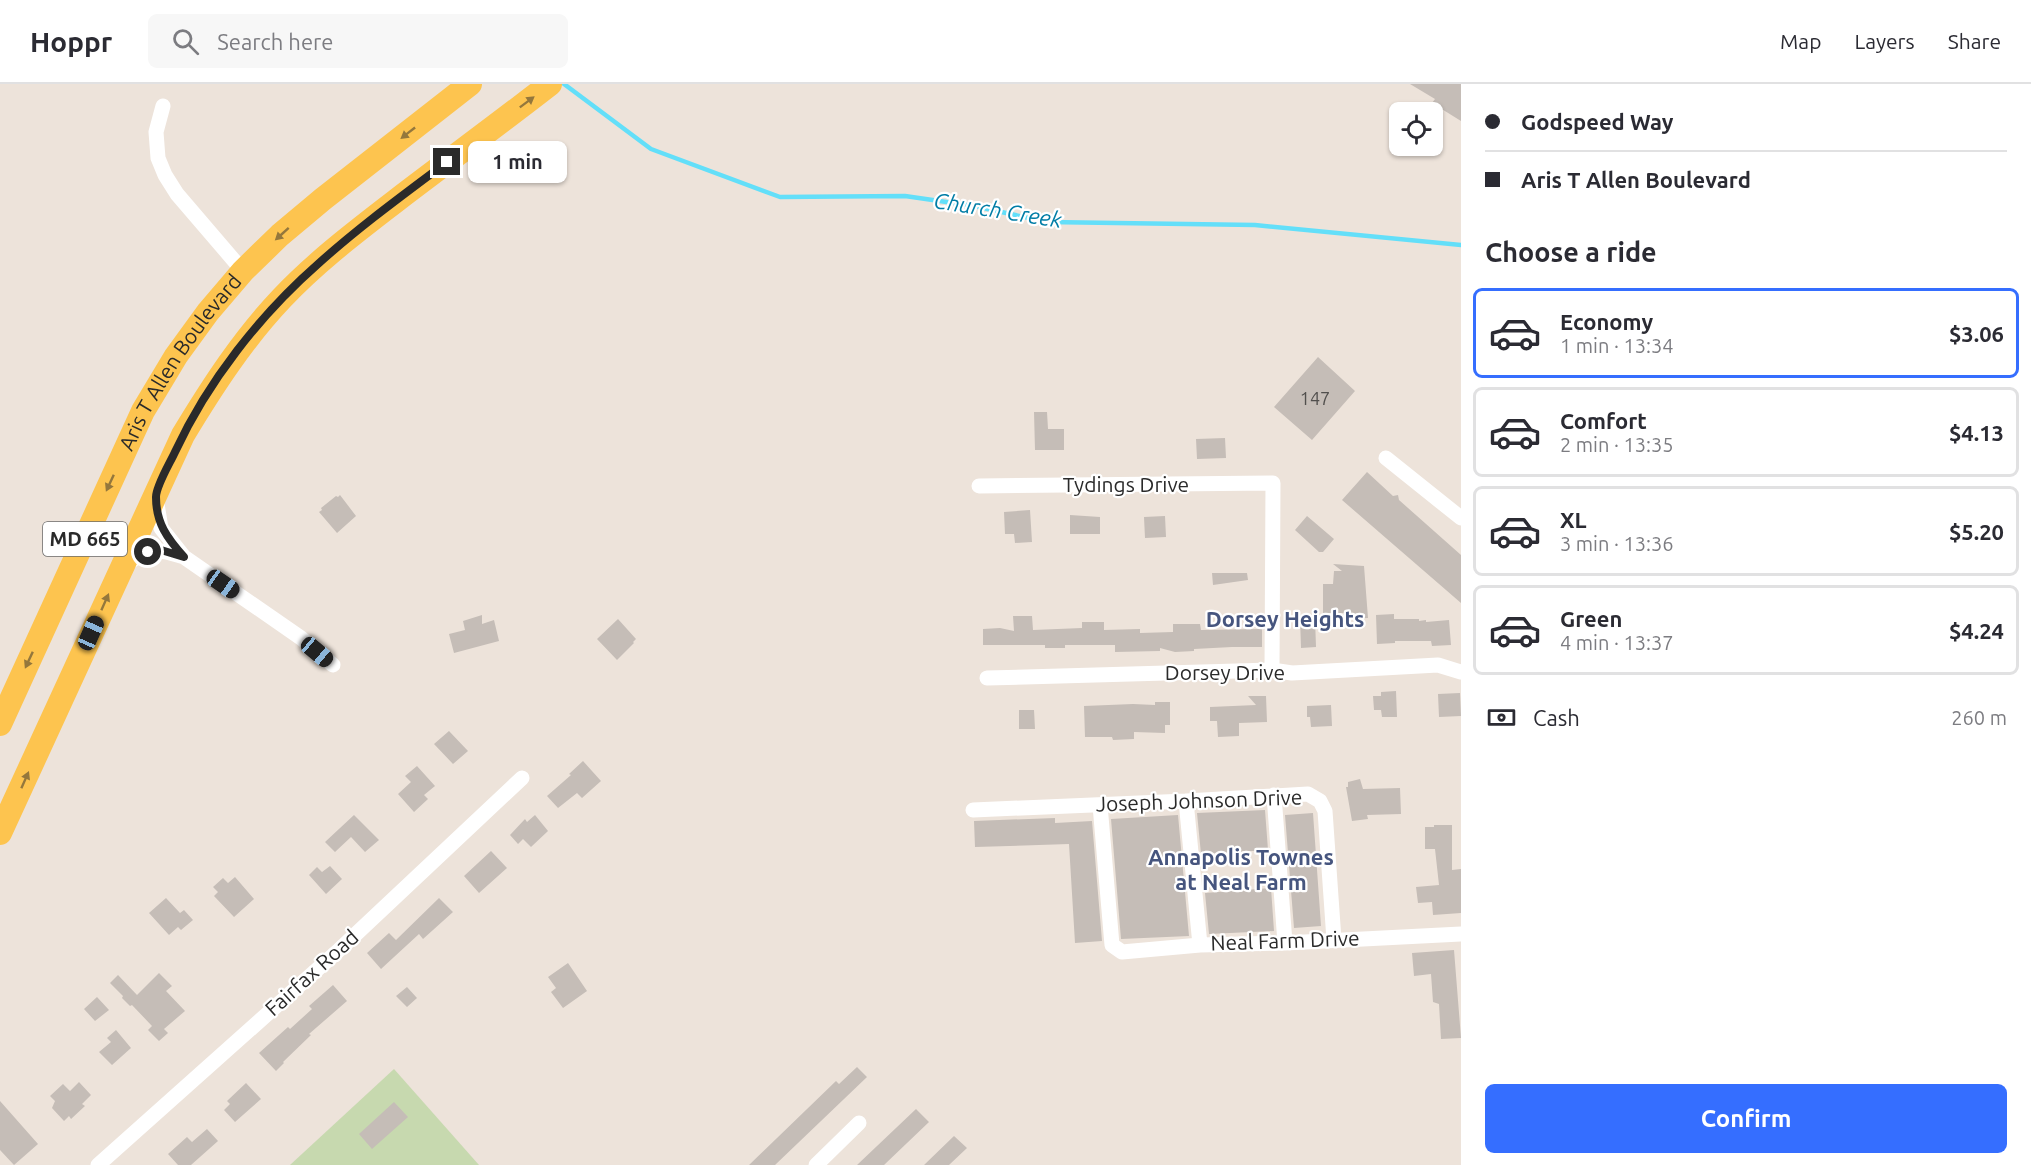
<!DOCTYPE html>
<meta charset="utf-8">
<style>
body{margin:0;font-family:Ubuntu,sans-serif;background:#f7f7f7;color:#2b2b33;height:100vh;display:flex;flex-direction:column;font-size:22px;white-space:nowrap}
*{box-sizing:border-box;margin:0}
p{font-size:20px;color:#7c7c81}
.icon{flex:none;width:33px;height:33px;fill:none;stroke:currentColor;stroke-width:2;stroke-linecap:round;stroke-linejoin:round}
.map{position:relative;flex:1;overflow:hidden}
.drawer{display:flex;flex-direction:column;background:#fff;width:570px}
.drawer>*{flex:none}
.banner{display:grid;align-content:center;height:132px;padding:0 24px;background:#fff}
.buttons{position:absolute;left:1389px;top:18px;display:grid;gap:12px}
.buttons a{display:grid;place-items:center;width:54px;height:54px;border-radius:9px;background:#fff;box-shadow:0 2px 4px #0004;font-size:30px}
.end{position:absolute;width:27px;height:27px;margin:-14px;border:8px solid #2a2a2a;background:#fff;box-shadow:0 0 0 3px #fff}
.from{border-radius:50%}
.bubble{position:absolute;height:42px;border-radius:9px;background:#fff;box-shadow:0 2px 4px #0004;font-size:20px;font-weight:700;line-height:42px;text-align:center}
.car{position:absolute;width:18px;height:36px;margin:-18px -9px;border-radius:8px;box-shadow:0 0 4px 2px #0007;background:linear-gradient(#222 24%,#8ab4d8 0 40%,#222 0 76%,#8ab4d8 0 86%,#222 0)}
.banner b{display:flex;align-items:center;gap:21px;height:57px;font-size:22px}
.banner b+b{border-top:2px solid #e1e1e2}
.banner i{width:15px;height:15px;background:#2b2b33}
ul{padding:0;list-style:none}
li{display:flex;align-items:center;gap:18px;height:90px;margin:0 12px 9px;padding:0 12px;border:3px solid #e1e1e2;border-radius:9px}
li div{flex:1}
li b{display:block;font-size:22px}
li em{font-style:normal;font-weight:700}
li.current{border-color:#356eff}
li>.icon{width:54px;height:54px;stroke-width:1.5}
h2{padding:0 24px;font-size:27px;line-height:72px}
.pay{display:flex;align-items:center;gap:15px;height:66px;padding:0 24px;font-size:22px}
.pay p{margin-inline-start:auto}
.button{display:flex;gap:12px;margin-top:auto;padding:12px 24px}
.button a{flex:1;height:69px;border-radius:9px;background:#356eff;color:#fff;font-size:24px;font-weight:700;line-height:69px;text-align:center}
header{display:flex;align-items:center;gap:36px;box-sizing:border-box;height:84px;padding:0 30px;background:#fff;border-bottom:2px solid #e1e1e2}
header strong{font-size:28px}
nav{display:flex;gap:33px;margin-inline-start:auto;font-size:21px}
.search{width:420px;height:54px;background:#f7f7f7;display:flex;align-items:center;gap:15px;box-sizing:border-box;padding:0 21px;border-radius:9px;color:#7c7c81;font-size:22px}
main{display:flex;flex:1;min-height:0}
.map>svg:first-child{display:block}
</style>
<header>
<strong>Hoppr</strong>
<div class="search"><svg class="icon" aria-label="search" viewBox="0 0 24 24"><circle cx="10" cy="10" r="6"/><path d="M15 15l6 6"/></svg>Search here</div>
<nav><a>Map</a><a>Layers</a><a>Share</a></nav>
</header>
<main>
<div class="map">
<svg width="1461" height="1081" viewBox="0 0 1461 1081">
<rect width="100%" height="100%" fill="#ede3da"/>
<path fill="#c7d9af" d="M394 985 479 1081H290Z"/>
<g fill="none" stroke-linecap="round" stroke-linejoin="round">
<path stroke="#63dff9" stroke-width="4.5" d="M564 0 651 65 780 113 905 112 974 122 1047 138 1255 141 1461 161"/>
</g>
<path fill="#c5bdb7" d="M1410 0H1461V37L1432 19 1435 15Z
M1318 273 1355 307 1312 356 1274 323Z
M1034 328H1047L1048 345H1064V366H1035Z
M1225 354 1226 374 1197 375 1196 355Z
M1367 388 1393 412 1398 411 1399 416 1461 471V519L1342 416Z
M340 411 356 432 337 449 319 428 322 426 321 424 336 412 338 413Z
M1030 426 1032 458 1015 459 1014 450H1005L1004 428Z
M1070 431 1100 433V450H1070Z
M1165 432 1166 453 1145 454 1144 433Z
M1307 432 1334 455 1323 468H1319L1295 446Z
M1333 480 1364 482 1368 534 1349 535V529H1323V500H1333L1334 487H1342Z
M1212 489H1247L1248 496 1213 501Z
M1394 530V535H1419V537L1426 536V538L1449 536 1451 561 1432 562 1431 557H1395V559L1377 560 1376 531Z
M482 531V540L494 536 499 557 454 569 449 550 465 546 463 537Z
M1013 532H1032L1033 546 1082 544V538H1104V546L1140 545V549L1173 548V540H1200L1201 546 1262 545V563H1232L1194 565V567L1175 568 1160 564V567L1115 568V561H1065V564H1045V561H983V545L1000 544 1014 547Z
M1300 534H1315L1316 563 1301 564Z
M618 535 636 555 633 558 634 559 617 576 597 555Z
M1396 607 1397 633H1382L1381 626H1374L1373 612H1381V608Z
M1460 609 1461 632 1439 633 1438 610Z
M1248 612H1266L1267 638 1239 639V652L1218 653 1217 637H1210V623L1256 621Z
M1155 618H1170V641H1165V649L1134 648V655L1113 656 1112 653H1085L1084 622 1133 620 1155 621Z
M1331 621 1332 642 1311 643 1310 633H1307V622Z
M1019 626H1034L1035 645H1019Z
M449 647 468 667 453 680 434 660Z
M583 677 601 697 582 714 577 709 558 724 547 712 571 691 569 690Z
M417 682 435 702 424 711 428 715 414 728 398 710 411 698 405 692Z
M1360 695 1363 705 1400 704 1401 730 1367 731 1368 735 1352 737 1346 703H1348V698Z
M1265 726 1268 766 1201 770 1197 729Z
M1313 729 1321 842 1294 844 1285 731Z
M354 731 379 756 365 768 351 753 335 768 325 758Z
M535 731 548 747 531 763 523 755 518 760 510 751 525 735 527 738Z
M1178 731 1189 852 1121 855 1111 735Z
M1055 734V739L1092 737 1102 857 1075 859 1069 760 975 763 974 737Z
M1434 741H1452V786L1461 785V829L1433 831 1432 818 1418 819 1416 803 1439 801 1435 765H1425V743H1434Z
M491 767 507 784 479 809 464 792Z
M330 782 342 795 326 810 309 791 317 783 322 788Z
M235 793 254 815 234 833 214 812 218 808 213 803 223 794 228 799Z
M1271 804 1274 847 1209 850 1205 809Z
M166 814 180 829 184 826 193 836 181 846 178 843 169 851 149 829Z
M439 814 453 828 423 855 419 850 381 885 367 869 389 849 396 856Z
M1454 866 1461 954 1441 955 1439 920 1433 918 1431 890 1414 892 1412 869Z
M568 879 587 907 563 924 551 908 556 904 548 893Z
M159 889 172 902 166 907 185 927 164 945 168 949 159 957 148 946 152 942 132 921 130 922 122 914 123 912 110 899 118 891 137 911Z
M333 901 347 917 309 950 311 951 283 978 284 979 276 987 259 969 288 943 290 945 312 925 309 922Z
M407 903 417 914 407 923 396 912Z
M97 913 109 926 95 937 84 925Z
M116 946 131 964 112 981 99 968 111 958 107 954Z
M857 983 867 993 775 1081H749L836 997 839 1000Z
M79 998 91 1011 82 1020 85 1022 71 1035 69 1032 64 1037 52 1024 55 1017 50 1012 63 1000 70 1007Z
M246 999 261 1015 235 1038 224 1026 230 1020 227 1017Z
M0 1017 38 1060 14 1081 0 1066Z
M394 1018 408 1033 372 1065 359 1050Z
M916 1025 929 1038 884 1081H857Z
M207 1045 218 1057 191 1081H178L168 1070 187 1053 192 1058Z
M954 1052 967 1064 949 1081H924Z"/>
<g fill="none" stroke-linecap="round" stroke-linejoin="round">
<path stroke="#fff" stroke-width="15" d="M163 22 156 48 158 74 165 91 177 110 243 187
M1386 374 1461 434
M979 402 1273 399 1272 586
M156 414 161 444 184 473 301 554 333 581
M126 481C150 462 156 464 184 473
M987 594 1272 586 1292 589 1438 581 1461 588
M1274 711 1285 859
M1186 717 1200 861
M1100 721 1112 861 1122 868 1200 861 1285 859 1461 850
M973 726 1186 717 1308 710 1320 717 1325 727 1334 856
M98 1081 339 866 522 694
M816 1081 859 1039"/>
<g stroke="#fdc44f" stroke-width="24">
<path id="s1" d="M0 640 143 327 176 272 208 228 243 187 280 151 323 115 470 0"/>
<path d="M0 749 183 351C212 303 243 255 282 214 317 177 357 147 397 116 448 77 500 39 550 0"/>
</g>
</g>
<defs><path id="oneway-solid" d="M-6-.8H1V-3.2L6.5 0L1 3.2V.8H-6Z" transform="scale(1.5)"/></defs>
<g fill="#94773c">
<use href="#oneway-solid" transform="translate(527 18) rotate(-37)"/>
<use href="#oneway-solid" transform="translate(408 49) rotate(142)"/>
<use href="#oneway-solid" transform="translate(282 150) rotate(138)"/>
<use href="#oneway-solid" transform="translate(110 399) rotate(115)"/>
<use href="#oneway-solid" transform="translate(105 518) rotate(-66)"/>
<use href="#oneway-solid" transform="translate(29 576) rotate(115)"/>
<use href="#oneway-solid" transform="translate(25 696) rotate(-66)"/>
</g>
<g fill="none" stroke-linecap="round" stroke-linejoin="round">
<path stroke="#2a2a2a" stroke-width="8" d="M148 468 161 466 184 473C167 454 156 439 156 413 156 402 170 379 175 368 208 297 260 231 318 180 359 143 403 111 447 78"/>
</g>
<g text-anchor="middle" stroke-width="4.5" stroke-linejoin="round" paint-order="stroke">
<g font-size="18" fill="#514f4d">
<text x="1315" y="321">147</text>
</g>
<rect fill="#fff" stroke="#6a6a6a" stroke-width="1.5" x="43" y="438" width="84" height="34" rx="4.5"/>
<g font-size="20" font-weight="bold" fill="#2a2a2a">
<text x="85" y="462">MD 665</text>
</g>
<g font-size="21" fill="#2a2a2a" stroke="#fff">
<text dy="7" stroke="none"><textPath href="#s1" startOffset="405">Aris T Allen Boulevard</textPath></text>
<text x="1126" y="408">Tydings Drive</text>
<text x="1225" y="596">Dorsey Drive</text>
<text transform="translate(1199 717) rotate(-2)" y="7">Joseph Johnson Drive</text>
<text transform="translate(1285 857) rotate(-2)" y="7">Neal Farm Drive</text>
<text transform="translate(312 889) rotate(-42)" y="7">Fairfax Road</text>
</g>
<g font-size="22" font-style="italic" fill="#017da6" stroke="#fff">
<text transform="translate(998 126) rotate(9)" y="8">Church Creek</text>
</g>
<g font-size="22" font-weight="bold" fill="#46557e" stroke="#fff">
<text x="1285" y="543">Dorsey Heights</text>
<text x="1241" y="781">Annapolis Townes<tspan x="1241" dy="25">at Neal Farm</tspan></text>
</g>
</g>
</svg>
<div class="buttons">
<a><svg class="icon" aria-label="locate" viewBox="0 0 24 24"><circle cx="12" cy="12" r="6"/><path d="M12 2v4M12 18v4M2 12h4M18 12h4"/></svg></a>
</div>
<i class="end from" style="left:148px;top:468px"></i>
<i class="end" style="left:447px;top:78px"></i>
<div class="bubble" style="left:468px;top:57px;width:99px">1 min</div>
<i class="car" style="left:223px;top:500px;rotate:125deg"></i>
<i class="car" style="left:91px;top:549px;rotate:24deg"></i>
<i class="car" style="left:317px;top:568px;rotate:130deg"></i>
</div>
<section class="drawer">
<div class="banner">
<b><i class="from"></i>Godspeed Way</b>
<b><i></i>Aris T Allen Boulevard</b>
</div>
<h2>Choose a ride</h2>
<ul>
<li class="current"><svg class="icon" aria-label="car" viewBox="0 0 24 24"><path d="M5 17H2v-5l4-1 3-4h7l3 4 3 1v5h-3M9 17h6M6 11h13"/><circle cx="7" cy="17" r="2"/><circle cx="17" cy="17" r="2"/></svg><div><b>Economy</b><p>1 min · 13:34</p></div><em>$3.06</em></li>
<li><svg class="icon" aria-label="car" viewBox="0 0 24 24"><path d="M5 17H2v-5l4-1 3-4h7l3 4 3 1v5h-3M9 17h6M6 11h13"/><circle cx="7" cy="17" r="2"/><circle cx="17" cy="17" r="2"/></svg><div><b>Comfort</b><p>2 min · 13:35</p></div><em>$4.13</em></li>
<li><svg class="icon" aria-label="car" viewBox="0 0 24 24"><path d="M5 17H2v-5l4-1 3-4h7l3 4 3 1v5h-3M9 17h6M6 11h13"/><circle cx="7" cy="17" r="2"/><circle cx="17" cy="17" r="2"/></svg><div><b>XL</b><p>3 min · 13:36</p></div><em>$5.20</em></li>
<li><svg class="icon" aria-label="car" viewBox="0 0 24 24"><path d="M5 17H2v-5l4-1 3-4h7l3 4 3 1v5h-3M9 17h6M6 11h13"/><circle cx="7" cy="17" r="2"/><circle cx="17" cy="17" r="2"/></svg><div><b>Green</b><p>4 min · 13:37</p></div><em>$4.24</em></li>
</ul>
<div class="pay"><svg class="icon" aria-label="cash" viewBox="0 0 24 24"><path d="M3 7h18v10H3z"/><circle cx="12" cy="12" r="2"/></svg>Cash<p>260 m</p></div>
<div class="button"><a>Confirm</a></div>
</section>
</main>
